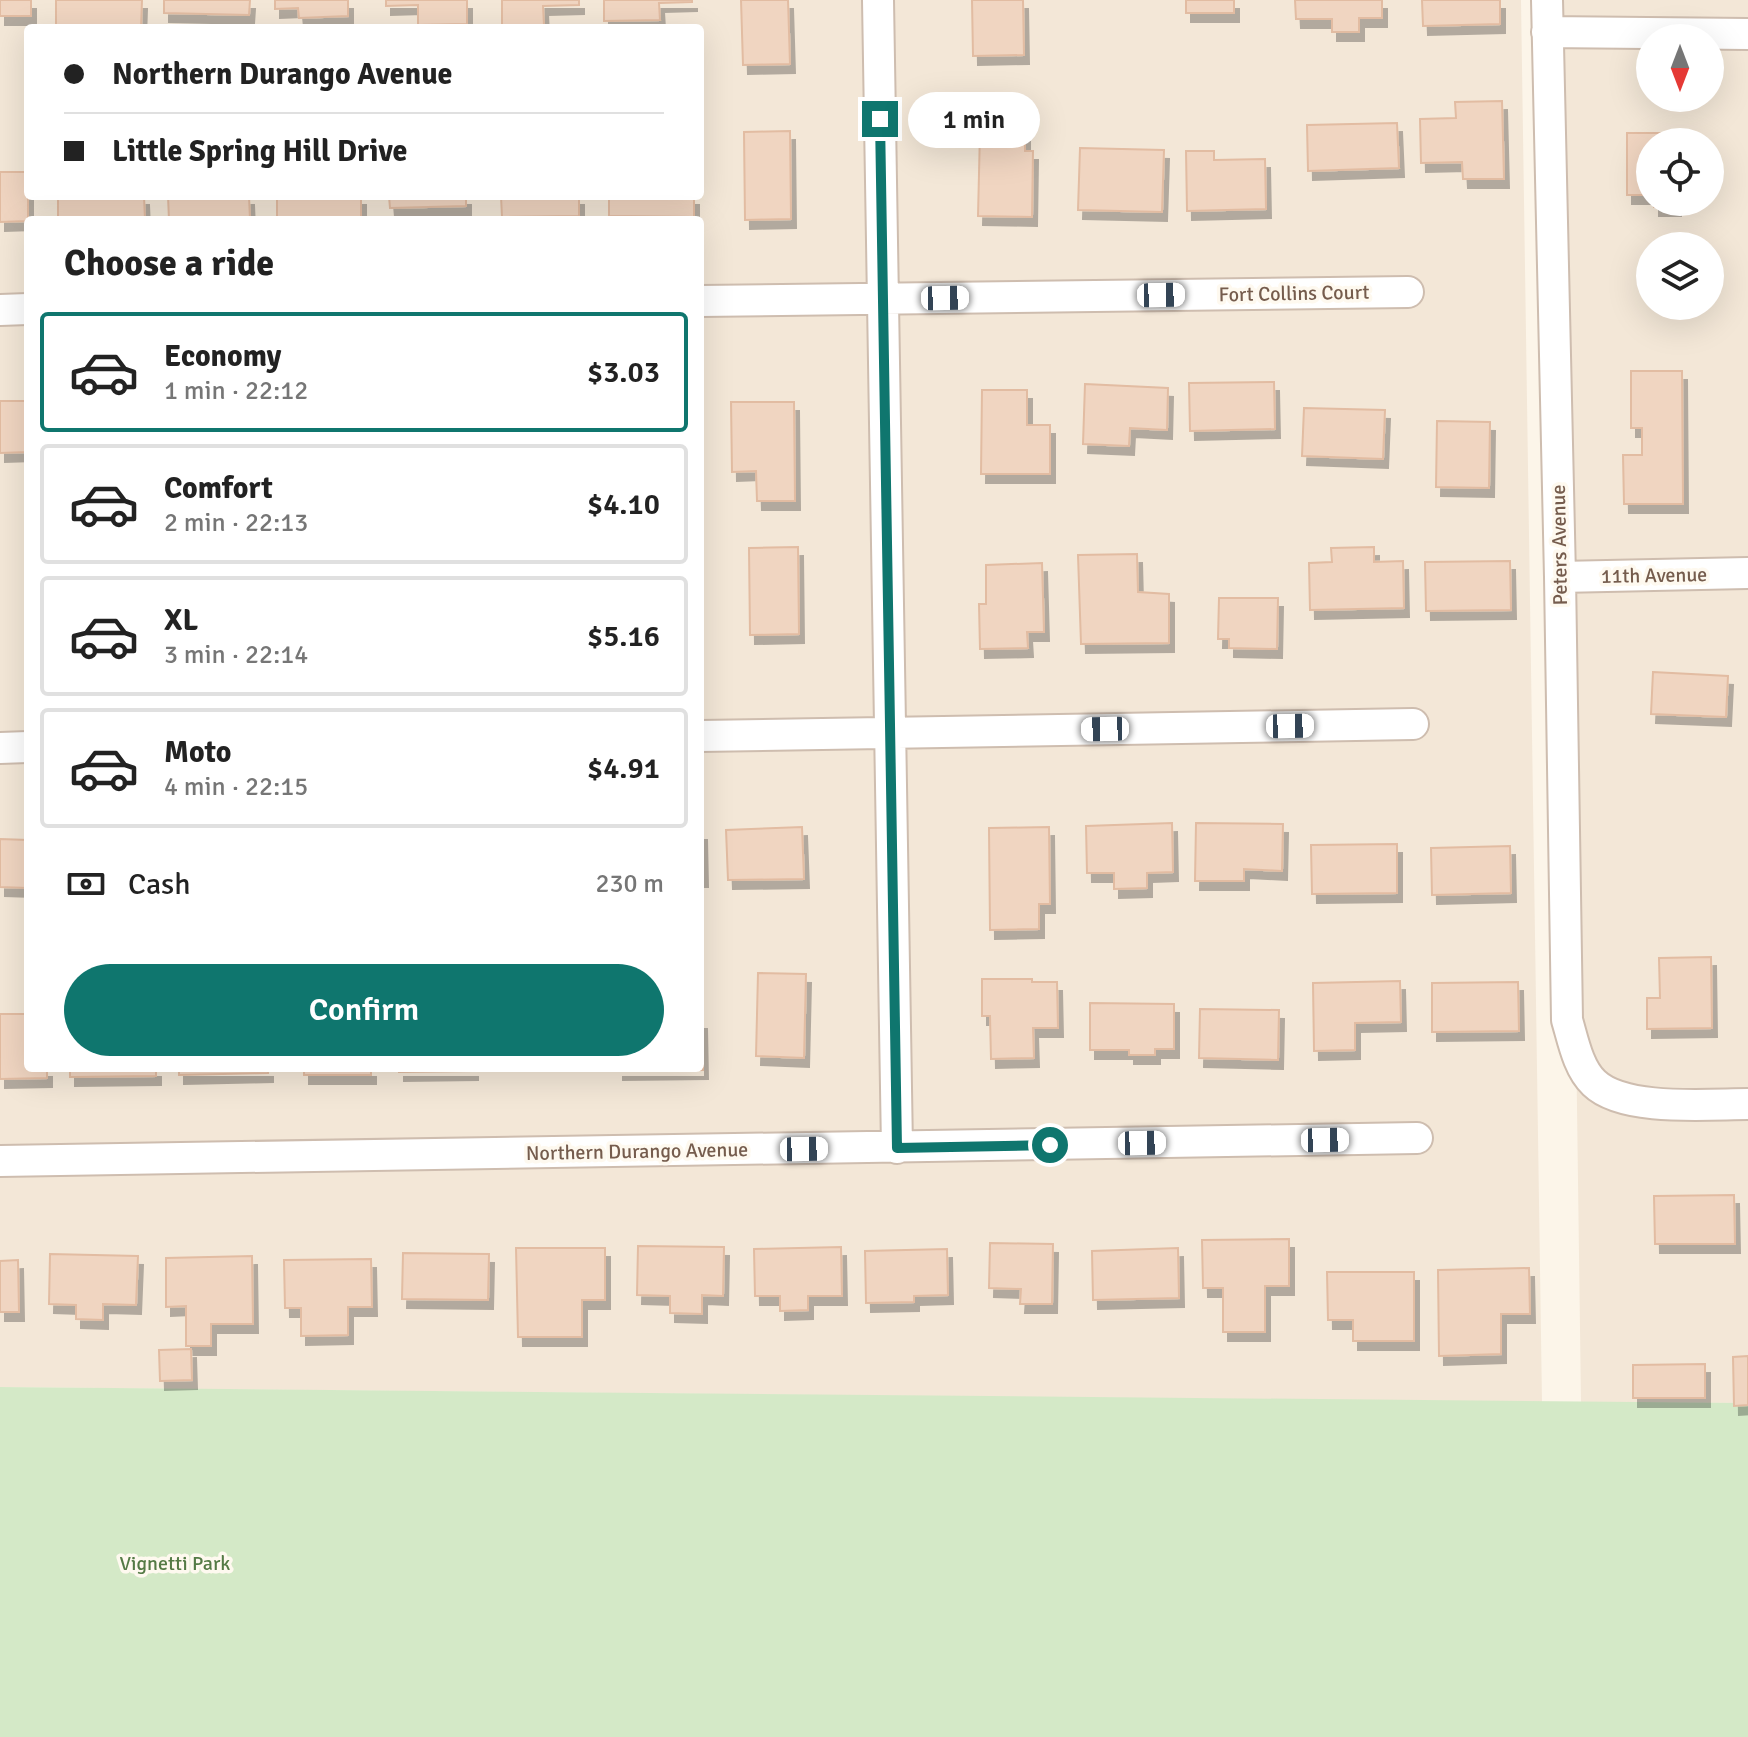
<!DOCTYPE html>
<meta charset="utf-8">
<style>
body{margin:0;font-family:Signika,sans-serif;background:#f2f2f2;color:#222;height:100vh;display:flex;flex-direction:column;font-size:30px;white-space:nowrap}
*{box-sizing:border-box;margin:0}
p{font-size:26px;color:#767676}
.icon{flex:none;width:44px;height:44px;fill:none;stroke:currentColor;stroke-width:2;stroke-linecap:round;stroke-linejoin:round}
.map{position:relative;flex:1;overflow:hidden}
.details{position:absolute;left:24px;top:216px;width:680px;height:856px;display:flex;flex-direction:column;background:#fff;border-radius:8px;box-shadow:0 8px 32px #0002}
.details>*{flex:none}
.top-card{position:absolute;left:24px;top:24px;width:680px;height:176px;border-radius:8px;box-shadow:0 8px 32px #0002;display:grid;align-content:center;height:176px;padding:0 40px;background:#fff}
.needle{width:52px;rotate:180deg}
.controls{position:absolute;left:1636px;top:24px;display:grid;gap:16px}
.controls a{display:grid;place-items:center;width:88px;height:88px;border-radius:50%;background:#fff;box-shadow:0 8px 32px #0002;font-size:40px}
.end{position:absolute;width:36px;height:36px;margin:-18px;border:10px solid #0f766e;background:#fff;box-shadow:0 0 0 4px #fff}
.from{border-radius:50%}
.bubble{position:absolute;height:56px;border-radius:28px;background:#fff;box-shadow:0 8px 32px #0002;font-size:26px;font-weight:600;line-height:56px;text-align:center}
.car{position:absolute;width:24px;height:48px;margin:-24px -12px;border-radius:10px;box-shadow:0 0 6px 2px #0007;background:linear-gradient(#fff 24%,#345 0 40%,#fff 0 76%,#345 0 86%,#fff 0)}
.top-card b{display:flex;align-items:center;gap:28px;height:76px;font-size:30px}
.top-card b+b{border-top:2px solid #e0e0e0}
.top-card i{width:20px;height:20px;background:#222}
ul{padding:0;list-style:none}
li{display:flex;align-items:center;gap:24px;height:120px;margin:0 16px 12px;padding:0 24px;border:4px solid #e0e0e0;border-radius:8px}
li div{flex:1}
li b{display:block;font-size:30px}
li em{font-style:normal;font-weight:600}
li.active{border-color:#0f766e}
li>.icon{width:72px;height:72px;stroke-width:1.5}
h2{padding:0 40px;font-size:36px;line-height:96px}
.pay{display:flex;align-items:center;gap:20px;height:88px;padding:0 40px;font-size:30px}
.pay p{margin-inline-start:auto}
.primary-button{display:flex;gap:16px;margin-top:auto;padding:16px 40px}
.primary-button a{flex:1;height:92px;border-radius:48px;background:#0f766e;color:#fff;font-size:32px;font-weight:600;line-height:92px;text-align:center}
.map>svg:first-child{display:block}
</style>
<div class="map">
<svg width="1748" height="1737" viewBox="0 0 1748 1737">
<defs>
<filter id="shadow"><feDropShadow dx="5" dy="9" stdDeviation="0" flood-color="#0004"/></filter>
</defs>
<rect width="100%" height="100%" fill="#fcf5e9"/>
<path fill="#f3e7d7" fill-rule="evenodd" d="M0 0H1521L1542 1402 0 1387ZM28 28H700V196H28ZM28 220H700V1068H28Z
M1562 0H1748V1403L1581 1402ZM1650 38H1710V98H1650ZM1650 142H1710V202H1650ZM1650 246H1710V306H1650Z"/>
<path fill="#d4e9c7" d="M0 1387 1748 1403V1737H0Z"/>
<path fill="#f0d5c1" stroke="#e2bca2" stroke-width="2" filter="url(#shadow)" d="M0 0H31V16H0Z
M56 0H142L141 28H56Z
M164 0H250L249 15 164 13Z
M275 0H348V16L299 18 298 8 275 9Z
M386 0H467V24L418 25V5L386 6Z
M502 0H579V5L543 6 544 25H502Z
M604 0H692V2L659 3 660 20 604 21Z
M741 0H788L790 64 743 65Z
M972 0H1023L1024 55 973 56Z
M1186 0H1234V13H1186Z
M1295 0H1382V18H1359V32H1332V19H1296Z
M1422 0H1500V24L1423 26Z
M1502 101 1504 179H1463L1462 162 1421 163 1420 119 1456 118 1455 102Z
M1397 123 1399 168 1308 171 1307 125Z
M790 131 791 219 745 220 744 132Z
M980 131 1025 133V151H1033L1032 217 978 216Z
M1627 133H1664L1665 142H1650V195H1627Z
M1080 148 1164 150 1162 212 1078 210Z
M1186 151H1214V160L1265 159 1266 209 1187 211Z
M0 172H28V221L0 222Z
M58 196H144L145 220H58Z
M168 196H249L250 220H169Z
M277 196H361V220H277Z
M389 196H466V206L390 208Z
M501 196H579V216L502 217Z
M609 196H694V217L609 216Z
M1654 202H1676V207H1654Z
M1631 371H1682L1683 504H1624L1623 455H1642V428H1631Z
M1274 382 1275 429 1190 431 1189 383Z
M1085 384 1168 388 1167 430 1130 428 1129 446 1083 444Z
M982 390H1027V425H1050V474H981Z
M0 401H28V452L0 453Z
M731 402H794L795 501H757L756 471 732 472Z
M1304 408 1385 410 1383 459 1302 456Z
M1437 421 1490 422 1489 488 1436 487Z
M798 547 799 634 750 635 749 548Z
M1374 547V562L1403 561 1404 608 1310 610 1309 563 1332 562 1331 548Z
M1137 554 1138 592 1169 594V643L1081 644 1078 555Z
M1510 561 1511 610 1426 611 1425 562Z
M1042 563 1044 632H1027L1028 648 980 649 979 604H986V565Z
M1219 598H1278L1277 649 1229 648V639H1218Z
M1653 672 1728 676 1726 717 1651 714Z
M1172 823 1173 872 1147 873V888L1114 889V873H1087L1086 826Z
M1196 823 1283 824 1282 871 1244 869V881H1195Z
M802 827 804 879 728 880 726 830Z
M1049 827 1050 904H1039V929L990 930 989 828Z
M700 831H702L703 878H700Z
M0 839 28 840V888L0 887Z
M1397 844V893L1312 894 1311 845Z
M1510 846 1511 893 1432 895 1431 848Z
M1711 957 1712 1028 1647 1029V998H1660L1659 958Z
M758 973 806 974 804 1058 756 1056Z
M982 979H1032V982H1057L1058 1028H1033L1034 1058 991 1059 990 1016H982Z
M1400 981 1401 1022 1355 1023V1050L1314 1051 1313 983Z
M1518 982 1519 1031 1432 1032V983Z
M1090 1003 1174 1004V1049H1155V1055H1129V1050H1090Z
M1200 1009 1279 1010 1278 1060 1199 1058Z
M0 1014H28V1068H47V1078L0 1079Z
M700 1020H702L703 1070 618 1071V1068H700Z
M70 1068H156V1076L70 1077Z
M179 1068H268V1073L179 1075Z
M304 1068H371V1075H304Z
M399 1068H473V1071L399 1072Z
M1734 1195 1735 1244H1655L1654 1196Z
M1289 1239V1286H1265V1332H1223V1288H1203L1202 1240Z
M990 1243 1053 1244 1052 1304H1020L1021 1289 989 1288Z
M638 1246 724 1247 723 1296 702 1295V1314L670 1313V1296L637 1295Z
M841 1247 842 1296H808V1310L780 1311V1296H755L754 1249Z
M516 1248H605V1300H582V1337H518Z
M1178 1248 1179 1298 1093 1300 1092 1251Z
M947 1249 948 1295 914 1296V1302L866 1303 865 1251Z
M403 1253 489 1254 488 1300 402 1299Z
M50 1254 138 1256 136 1305 103 1304V1320L76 1319V1305L49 1304Z
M252 1256 253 1324H211V1346H186V1306L166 1307V1258Z
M371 1259 372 1307H348V1335L301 1336V1308H285L284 1260Z
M18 1260 19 1312H0V1261Z
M1529 1268 1530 1314H1501V1354L1439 1356 1438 1270Z
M1327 1272H1414V1341H1353V1320H1328Z
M191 1349 192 1380 160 1381 159 1350Z
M1748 1356V1405L1734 1406 1733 1357Z
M1705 1364V1398H1633V1365Z"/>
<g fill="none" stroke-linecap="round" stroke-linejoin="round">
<defs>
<path id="minor" d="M878 0 897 1148
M1547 0 1560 577 1567 1020C1573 1040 1578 1068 1594 1083 1624 1112 1709 1104 1748 1104
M1547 32 1748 34
M700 301 1408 292
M0 310 28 309
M1560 577 1748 573
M700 736 1413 724
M0 748 28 747
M0 1161 1417 1138"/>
</defs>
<use href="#minor" stroke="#cebdaf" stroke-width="34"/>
<use href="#minor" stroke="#fff" stroke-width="30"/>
</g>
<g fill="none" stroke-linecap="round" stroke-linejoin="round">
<path stroke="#0f766e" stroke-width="10" d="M880 119 897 1148 1050 1145"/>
</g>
<g text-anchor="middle" stroke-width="7" stroke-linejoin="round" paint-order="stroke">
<g font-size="20" fill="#755c4d" stroke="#fef9ef">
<text transform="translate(1294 293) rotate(-1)" y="7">Fort Collins Court</text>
<text transform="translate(1559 545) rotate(-91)" y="7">Peters Avenue</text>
<text transform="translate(1654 575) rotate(-1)" y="7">11th Avenue</text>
<text transform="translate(637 1151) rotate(-1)" y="7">Northern Durango Avenue</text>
</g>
<g font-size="20" fill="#547a45" stroke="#fef9ef">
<text x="175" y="1570">Vignetti Park</text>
</g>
</g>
</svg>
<div class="controls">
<a><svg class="needle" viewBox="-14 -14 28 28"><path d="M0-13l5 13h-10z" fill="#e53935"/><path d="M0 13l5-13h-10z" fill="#767676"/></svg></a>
<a><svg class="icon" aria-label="locate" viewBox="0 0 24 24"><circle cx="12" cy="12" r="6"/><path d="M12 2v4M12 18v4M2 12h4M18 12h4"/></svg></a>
<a><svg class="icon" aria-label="layers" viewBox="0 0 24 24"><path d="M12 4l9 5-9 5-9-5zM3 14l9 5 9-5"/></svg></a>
</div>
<i class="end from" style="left:1050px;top:1145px"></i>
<i class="end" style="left:880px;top:119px"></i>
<div class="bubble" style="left:908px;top:92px;width:132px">1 min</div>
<i class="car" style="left:1161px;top:295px;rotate:89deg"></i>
<i class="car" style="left:945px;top:298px;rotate:89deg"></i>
<i class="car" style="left:1290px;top:726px;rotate:89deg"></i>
<i class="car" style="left:1105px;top:729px;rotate:269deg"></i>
<i class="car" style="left:1325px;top:1140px;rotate:89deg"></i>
<i class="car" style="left:1142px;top:1143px;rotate:89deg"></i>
<i class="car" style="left:804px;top:1149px;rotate:89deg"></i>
<div class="top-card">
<b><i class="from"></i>Northern Durango Avenue</b>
<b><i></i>Little Spring Hill Drive</b>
</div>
<section class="details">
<h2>Choose a ride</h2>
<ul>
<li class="active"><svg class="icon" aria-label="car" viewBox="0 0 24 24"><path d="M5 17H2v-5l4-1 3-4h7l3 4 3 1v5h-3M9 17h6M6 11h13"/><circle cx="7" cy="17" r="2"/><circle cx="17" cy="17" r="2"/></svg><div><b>Economy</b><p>1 min · 22:12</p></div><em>$3.03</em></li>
<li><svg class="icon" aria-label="car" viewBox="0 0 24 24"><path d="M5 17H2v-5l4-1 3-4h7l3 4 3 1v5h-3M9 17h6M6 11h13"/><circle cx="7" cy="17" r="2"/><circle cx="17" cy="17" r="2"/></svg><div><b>Comfort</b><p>2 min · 22:13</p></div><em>$4.10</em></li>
<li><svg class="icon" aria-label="car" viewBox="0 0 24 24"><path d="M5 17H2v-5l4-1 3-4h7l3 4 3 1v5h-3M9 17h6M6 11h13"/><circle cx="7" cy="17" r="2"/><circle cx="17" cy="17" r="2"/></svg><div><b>XL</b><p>3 min · 22:14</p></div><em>$5.16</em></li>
<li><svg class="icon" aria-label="car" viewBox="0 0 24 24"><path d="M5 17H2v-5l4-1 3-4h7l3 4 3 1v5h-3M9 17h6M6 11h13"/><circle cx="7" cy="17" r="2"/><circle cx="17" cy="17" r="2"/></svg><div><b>Moto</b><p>4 min · 22:15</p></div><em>$4.91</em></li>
</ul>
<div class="pay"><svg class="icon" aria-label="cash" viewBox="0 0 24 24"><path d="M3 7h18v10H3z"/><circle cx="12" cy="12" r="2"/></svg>Cash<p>230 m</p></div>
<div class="primary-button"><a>Confirm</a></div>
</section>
</div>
